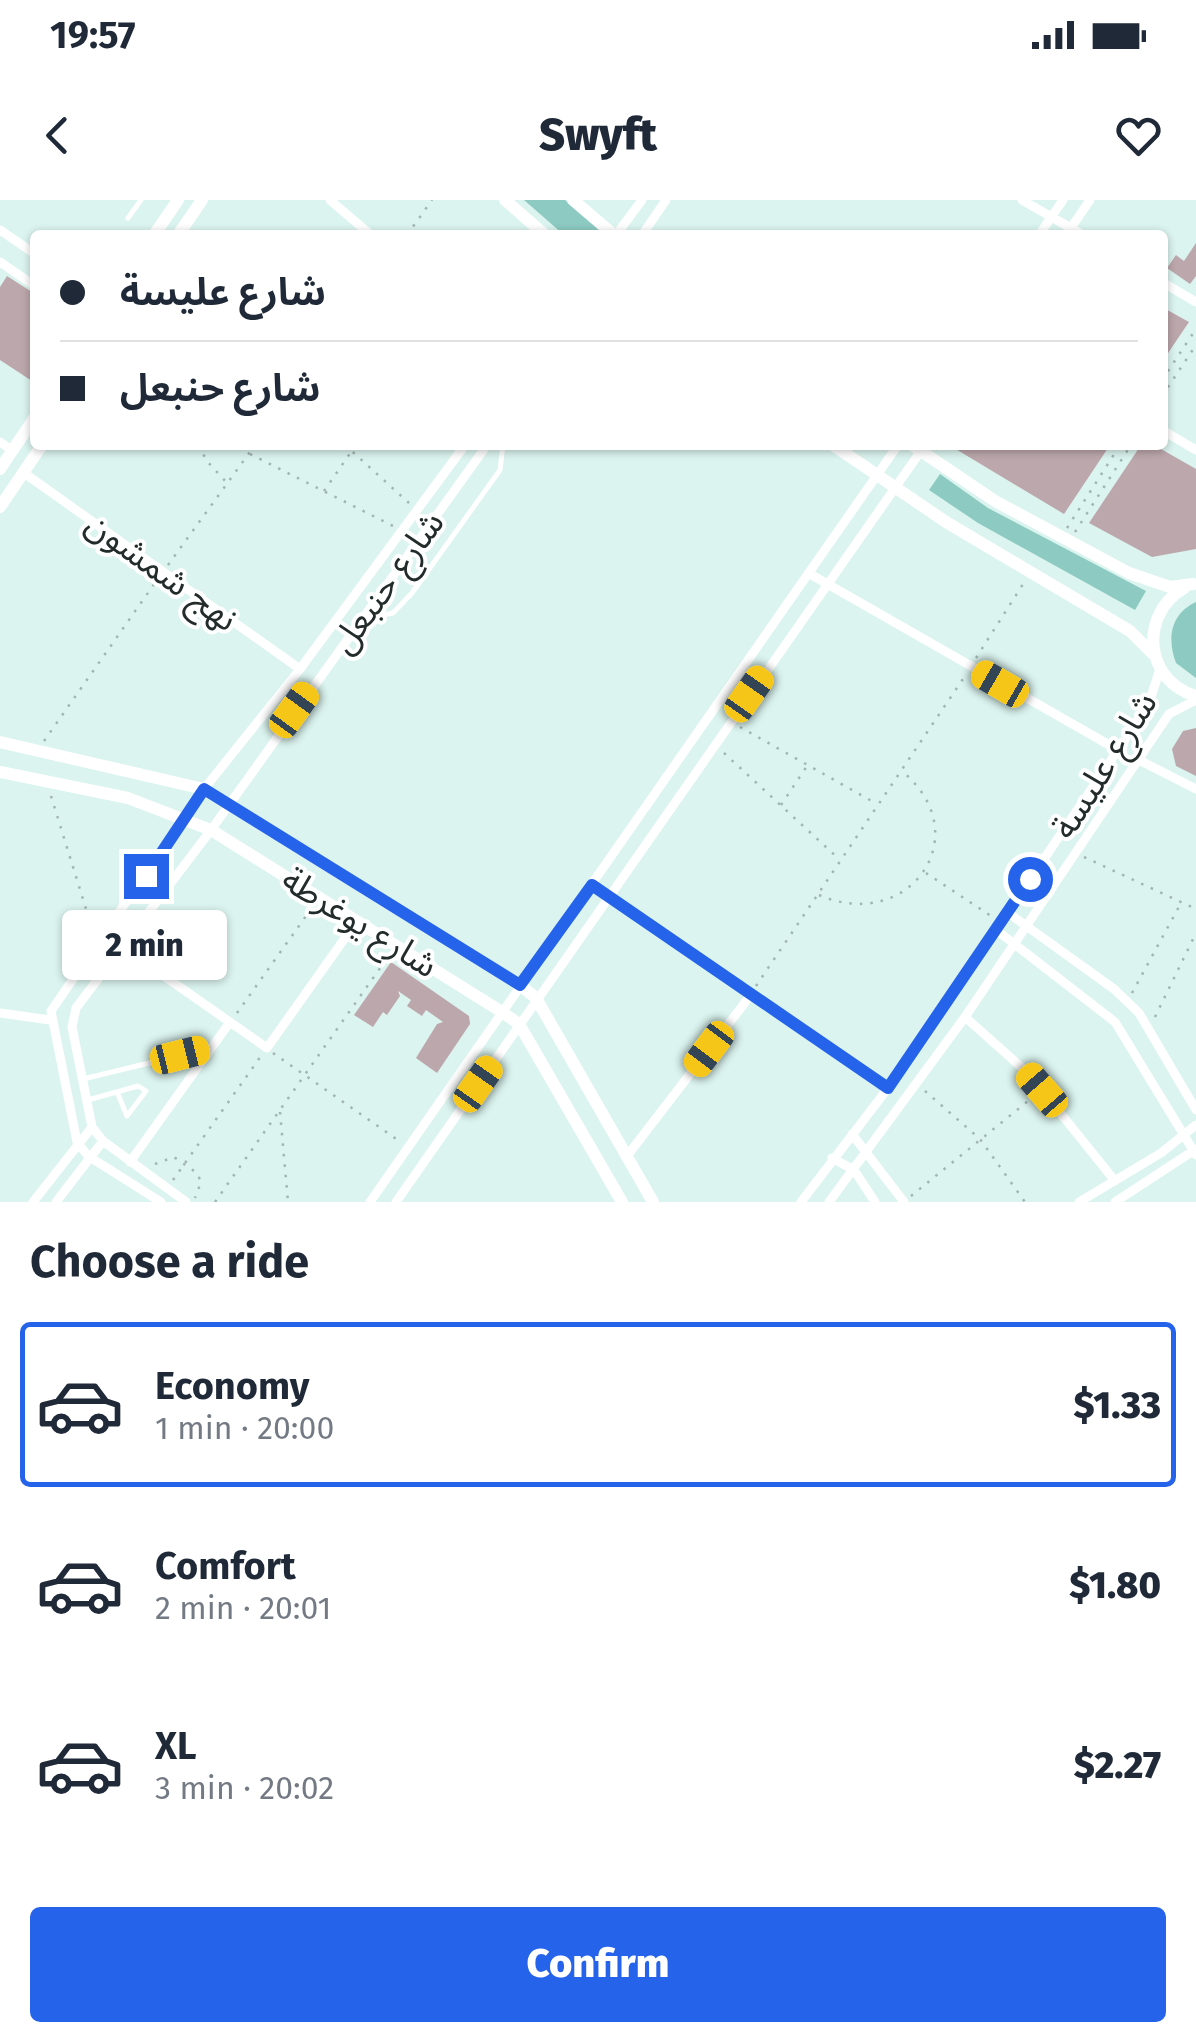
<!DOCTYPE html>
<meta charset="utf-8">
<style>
body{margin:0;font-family:"Fira Sans","Noto Sans Arabic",sans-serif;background:#f2f2f3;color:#1f2937;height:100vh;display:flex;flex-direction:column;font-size:38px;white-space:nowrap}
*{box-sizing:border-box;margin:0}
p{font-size:32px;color:#747a83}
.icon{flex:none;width:55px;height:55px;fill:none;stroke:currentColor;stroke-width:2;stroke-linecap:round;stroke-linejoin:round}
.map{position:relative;height:1002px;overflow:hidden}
.panel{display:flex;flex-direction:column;background:#fff;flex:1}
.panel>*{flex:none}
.guide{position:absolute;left:30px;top:30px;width:1138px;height:220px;border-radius:10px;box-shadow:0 2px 8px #0004;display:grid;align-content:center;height:220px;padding:0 30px;background:#fff}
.end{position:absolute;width:45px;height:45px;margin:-22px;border:12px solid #2563eb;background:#fff;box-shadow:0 0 0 5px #fff}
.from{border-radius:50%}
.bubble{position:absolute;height:70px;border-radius:10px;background:#fff;box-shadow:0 2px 8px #0004;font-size:32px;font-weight:800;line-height:70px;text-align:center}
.car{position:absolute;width:30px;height:60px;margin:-30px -15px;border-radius:12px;box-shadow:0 0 8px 2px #0007;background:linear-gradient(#f5c518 24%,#345 0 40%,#f5c518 0 76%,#345 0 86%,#f5c518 0)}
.guide b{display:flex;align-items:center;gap:35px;height:95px;font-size:38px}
.guide b+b{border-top:2px solid #e0e1e3}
.guide i{width:25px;height:25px;background:#1f2937}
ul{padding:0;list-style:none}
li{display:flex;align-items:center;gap:30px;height:165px;margin:0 20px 15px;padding:0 10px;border:5px solid transparent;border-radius:10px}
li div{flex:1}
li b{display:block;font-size:38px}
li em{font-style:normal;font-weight:800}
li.on{border-color:#2563eb}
li>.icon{width:90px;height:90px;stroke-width:1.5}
h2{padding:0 30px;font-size:45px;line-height:120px}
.primary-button{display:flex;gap:20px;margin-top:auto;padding:20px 30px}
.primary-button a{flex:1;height:115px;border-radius:10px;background:#2563eb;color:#fff;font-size:40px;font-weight:800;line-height:115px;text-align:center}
.status{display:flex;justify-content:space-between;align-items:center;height:70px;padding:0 50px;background:#fff;direction:ltr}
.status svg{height:28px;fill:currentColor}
header{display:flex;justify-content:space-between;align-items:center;height:130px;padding:0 30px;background:#fff;font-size:45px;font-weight:800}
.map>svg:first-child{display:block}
</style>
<div class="status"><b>19:57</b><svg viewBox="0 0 49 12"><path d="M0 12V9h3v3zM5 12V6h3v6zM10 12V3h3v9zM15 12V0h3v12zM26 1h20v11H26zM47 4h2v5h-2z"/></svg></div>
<header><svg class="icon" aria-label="back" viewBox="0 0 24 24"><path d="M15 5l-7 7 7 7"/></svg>Swyft<svg class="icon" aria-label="heart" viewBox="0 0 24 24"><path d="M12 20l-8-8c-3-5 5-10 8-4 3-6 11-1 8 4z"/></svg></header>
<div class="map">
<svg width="1196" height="1002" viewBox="0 0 1196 1002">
<rect width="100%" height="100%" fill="#dbf4ef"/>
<path fill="#8dcac1" d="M524 0H565L600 30 596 35H564Z
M940 274 988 308 1146 391 1135 410 978 323 929 290Z
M1196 402V478L1176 463C1167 439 1170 414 1196 402Z"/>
<path fill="#bca7ac" d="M1196 43V76L1190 84 1167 68 1176 55 1184 61Z
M7 76 35 94V183L0 160V87Z
M1162 107 1189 122 1162 162Z
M949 245H1110L1064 314Z
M1141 245H1154L1196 269V349L1152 357 1089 323Z
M1196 528V576L1176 566 1172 549 1183 531Z
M391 762 469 816 470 824 437 873 416 858 437 824 443 822 426 810 422 816 407 806 411 800 398 791 400 796 387 815 383 812 373 827 354 815Z"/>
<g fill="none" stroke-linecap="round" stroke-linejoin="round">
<path stroke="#a1b5b1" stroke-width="2.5" stroke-dasharray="2.5 8" stroke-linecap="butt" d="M407 35 432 0
M1162 180 1196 129
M1162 196 1196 145
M199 245 206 260 227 283
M345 245 409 303
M250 254 395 327
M324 291 351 252
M1067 328 1120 245
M1075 332 1131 245
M168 365 255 245
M976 458 1025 381
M740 527 877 604
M44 541 157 380
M724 553 839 659
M51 596 91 725
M781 605 807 566
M1084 657 1196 709
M926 673 994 718
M819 695C908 734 979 636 903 572
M756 786 967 473
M1132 793 1181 703
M237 813 311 709
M1155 817 1196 733
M273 853 402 943
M925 891 980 939 1025 1002
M280 912 288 1002
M155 964 174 957 197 973 201 982 195 998
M173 980 261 856
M911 996 1033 897
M215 1002 390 754"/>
<path stroke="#fff" stroke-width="5" d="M128 18 141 0
M363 419 393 413 412 393 500 270 503 245
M83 879 211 848
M88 900 138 886 146 891 127 916 117 892"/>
<path stroke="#fff" stroke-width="9" d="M330 0 371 35
M1022 0 1083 35
M0 30 35 54
M616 35 642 0
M642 35 666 0
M1039 35 1063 0
M1066 35 1090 0
M0 62 35 86
M1162 82 1196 102
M1162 230 1196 250
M0 242 13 251
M24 273 300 469
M810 374 1118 550
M1137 559 1196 589
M592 685 888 888
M1007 712 1114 789 1139 813 1196 910
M995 729 1115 822 1196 955
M124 748 267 848 357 721
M0 813 50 820
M965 817 1029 874 1115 981
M852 934 904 1002
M627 956 750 796
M832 958 854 970 875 1002
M130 962 230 822
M33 1002 92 927
M56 1002 103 941
M161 1002 88 956 77 942 51 811 204 589 300 469 465 245
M186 1002 103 941 92 927 72 827 76 808 211 630 487 245
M370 1002 898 245
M396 1002 925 245
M801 1002 888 888 1118 550 1149 503 1160 469
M829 1002 965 817 1169 514 1196 500
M1079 1002 1161 953 1196 925
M1115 1002 1196 949"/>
<path stroke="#fff" stroke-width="12" d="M505 0 545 35
M573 0 614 35
M154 35 178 0
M178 35 202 0
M833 245 946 322 1130 431 1154 455
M912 245 995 301 1129 373 1170 387 1193 384
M0 269 35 217
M0 307 42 245
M1184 388C1139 414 1144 481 1196 496
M0 542 204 589 520 785 536 798 653 1002
M0 572 128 598 211 630 502 812 519 824 622 1002"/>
</g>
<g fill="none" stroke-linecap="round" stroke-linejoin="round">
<path stroke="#2563eb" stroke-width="12" d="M146 676 204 589 520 785 592 685 888 888 1030 679"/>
</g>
<g text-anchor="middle" stroke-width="8" stroke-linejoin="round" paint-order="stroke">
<g font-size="35" fill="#232c2b" stroke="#fff">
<text transform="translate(162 371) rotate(36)" y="12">نهج شمشون</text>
<text transform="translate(387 382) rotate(-54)" y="12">شارع حنبعل</text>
<text transform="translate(1104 565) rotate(-58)" y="12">شارع عليسة</text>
<text transform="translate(360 722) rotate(32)" y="12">شارع يوغرطة</text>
</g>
</g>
</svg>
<i class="end from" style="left:1030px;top:679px"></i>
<i class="end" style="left:146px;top:676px"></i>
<div class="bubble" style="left:62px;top:710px;width:165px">2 min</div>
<i class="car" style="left:1000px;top:484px;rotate:300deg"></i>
<i class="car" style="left:749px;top:494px;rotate:35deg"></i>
<i class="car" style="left:294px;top:510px;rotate:36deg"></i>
<i class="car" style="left:709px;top:849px;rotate:217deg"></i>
<i class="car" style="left:180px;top:855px;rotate:76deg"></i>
<i class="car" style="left:478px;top:884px;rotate:35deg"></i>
<i class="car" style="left:1042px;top:890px;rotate:319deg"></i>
<div class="guide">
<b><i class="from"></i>شارع عليسة</b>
<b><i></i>شارع حنبعل</b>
</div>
</div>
<section class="panel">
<h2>Choose a ride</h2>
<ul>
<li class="on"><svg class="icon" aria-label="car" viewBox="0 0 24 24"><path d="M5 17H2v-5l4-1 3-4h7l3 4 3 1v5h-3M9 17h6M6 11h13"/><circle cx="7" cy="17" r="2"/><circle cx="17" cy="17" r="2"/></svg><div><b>Economy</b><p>1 min · 20:00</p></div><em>$1.33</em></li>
<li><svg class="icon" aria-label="car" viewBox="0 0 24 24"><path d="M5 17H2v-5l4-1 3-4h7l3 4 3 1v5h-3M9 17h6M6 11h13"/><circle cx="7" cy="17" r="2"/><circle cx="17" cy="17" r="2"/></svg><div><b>Comfort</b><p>2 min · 20:01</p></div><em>$1.80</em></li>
<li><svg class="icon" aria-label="car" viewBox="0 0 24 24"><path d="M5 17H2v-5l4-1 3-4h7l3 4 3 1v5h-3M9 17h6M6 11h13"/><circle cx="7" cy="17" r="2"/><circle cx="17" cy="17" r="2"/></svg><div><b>XL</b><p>3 min · 20:02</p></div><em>$2.27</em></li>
</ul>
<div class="primary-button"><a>Confirm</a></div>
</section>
